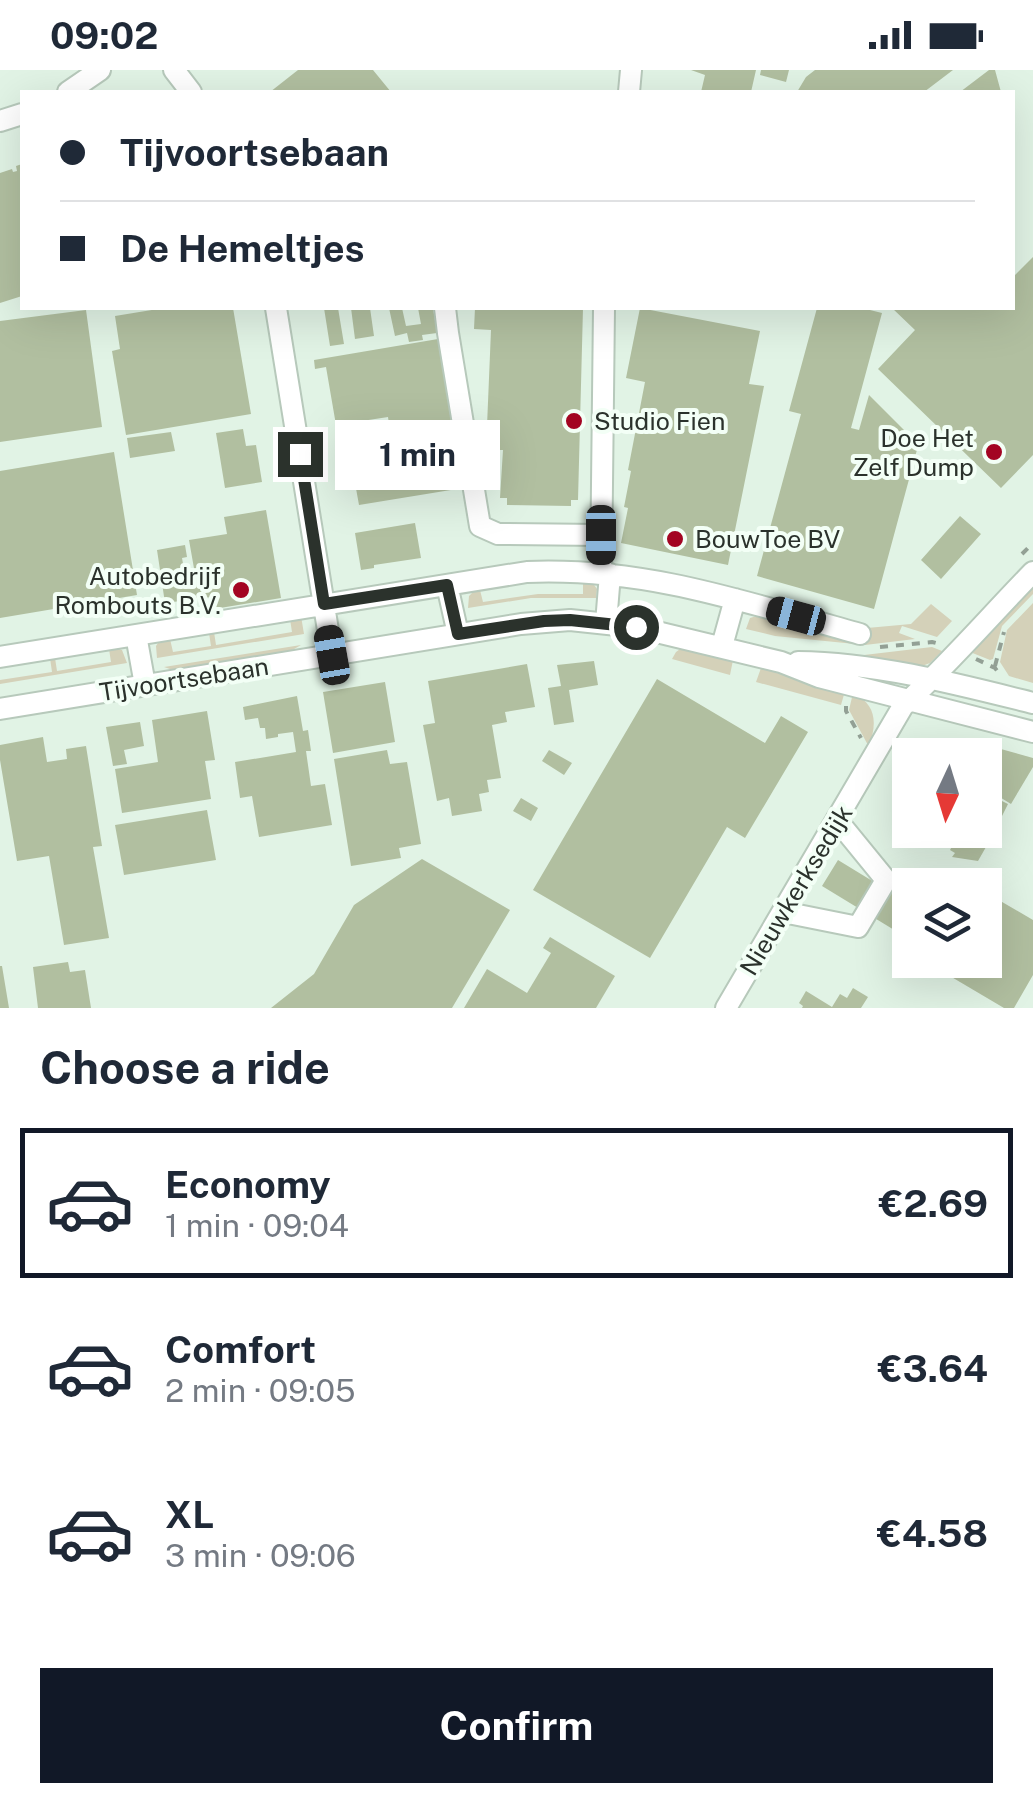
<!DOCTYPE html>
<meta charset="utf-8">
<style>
body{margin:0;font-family:"Public Sans",sans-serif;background:#f6f6f7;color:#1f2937;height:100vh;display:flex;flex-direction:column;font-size:38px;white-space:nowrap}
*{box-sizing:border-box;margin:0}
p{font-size:32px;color:#747a83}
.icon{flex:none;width:55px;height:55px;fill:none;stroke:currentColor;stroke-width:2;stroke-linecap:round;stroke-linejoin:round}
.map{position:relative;height:938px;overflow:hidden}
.details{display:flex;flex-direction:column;background:#fff;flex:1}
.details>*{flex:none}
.banner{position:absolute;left:20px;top:20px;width:995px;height:220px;border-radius:0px;box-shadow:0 10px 40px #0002;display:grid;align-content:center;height:220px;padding:0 40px;background:#fff}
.needle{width:65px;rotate:184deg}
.fabs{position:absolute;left:892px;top:668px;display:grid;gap:20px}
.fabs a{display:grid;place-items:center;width:110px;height:110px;border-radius:0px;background:#fff;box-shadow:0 10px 40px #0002;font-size:50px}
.end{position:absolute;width:45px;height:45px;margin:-22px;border:12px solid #2b322c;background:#fff;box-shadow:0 0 0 5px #fff}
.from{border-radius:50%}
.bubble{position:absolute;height:70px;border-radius:0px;background:#fff;box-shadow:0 10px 40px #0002;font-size:32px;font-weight:700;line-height:70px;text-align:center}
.car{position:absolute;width:30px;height:60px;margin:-30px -15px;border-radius:12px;box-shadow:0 0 8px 2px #0007;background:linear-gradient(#222 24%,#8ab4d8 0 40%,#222 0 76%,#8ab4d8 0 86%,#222 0)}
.banner b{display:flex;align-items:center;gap:35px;height:95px;font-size:38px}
.banner b+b{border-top:2px solid #e0e1e3}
.banner i{width:25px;height:25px;background:#1f2937}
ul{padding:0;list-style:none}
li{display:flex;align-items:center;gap:30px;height:150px;margin:0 20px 15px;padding:0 20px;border:5px solid transparent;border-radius:0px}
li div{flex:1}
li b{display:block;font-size:38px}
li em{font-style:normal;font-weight:700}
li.on{border-color:#111827}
li>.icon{width:90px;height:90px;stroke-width:1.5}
h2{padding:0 40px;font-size:45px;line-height:120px}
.cta{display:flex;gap:20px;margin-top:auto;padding:20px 40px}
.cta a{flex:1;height:115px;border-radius:0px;background:#111827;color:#fff;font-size:40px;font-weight:700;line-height:115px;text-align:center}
.status{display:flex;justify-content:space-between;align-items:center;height:70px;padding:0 50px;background:#fff;direction:ltr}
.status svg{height:28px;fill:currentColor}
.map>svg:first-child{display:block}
</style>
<div class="status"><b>09:02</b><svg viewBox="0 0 49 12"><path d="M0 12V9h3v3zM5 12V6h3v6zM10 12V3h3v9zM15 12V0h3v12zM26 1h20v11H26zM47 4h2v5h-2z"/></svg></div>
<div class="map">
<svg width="1033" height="938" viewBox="0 0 1033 938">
<rect width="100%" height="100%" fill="#e1f3e5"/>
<path fill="#d4d1b9" d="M583 511 592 512 597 519 596 528H531L468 538 469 526 475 520H480L483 532 538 524H583Z
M1033 517V524L1002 556 993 589 990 590 970 582Z
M1033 533V613L1009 606 1000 592 1007 560Z
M931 534 952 551 937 567 902 556 899 563 915 569 865 575 775 566 746 559 750 548 760 545 867 558 911 554Z
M301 546 304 564 157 588 156 576 160 570 170 569 173 582 211 576 209 563 214 562 216 575 292 562 290 549Z
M301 575 289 582 176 601 164 597Z
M683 577 733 590 730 605 672 589 676 582Z
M932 577 942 581 930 593 922 596 862 590 864 585Z
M116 578 122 580 127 593 0 614V610L52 602 50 588H55L57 601 111 592 109 579Z
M761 598 845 621 841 635 756 612Z
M853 623C877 635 877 653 869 677L849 640Z"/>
<path fill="#b1bfa0" d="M298 0H373L391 22H270Z
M691 0H756L751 22H701L705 5Z
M761 0H789L786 12 760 5Z
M815 0H953L924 22H797L806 7Z
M989 0H995L1001 22H960Z
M22 94V226L0 233V103L12 99 13 102 17 101 16 96Z
M1033 187V385L1001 418 878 299 915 260 892 238H944L946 240 948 238H1012V208Z
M164 238H233L251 344 126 365 112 281 120 279 115 246Z
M324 238H338L344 274 330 276Z
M351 238H370L374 266 355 269Z
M389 238H402L406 256 421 254 418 238H433L437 263 422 265 423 270 409 272 407 263 395 266Z
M475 238H583L578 430H571V436L507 435V428H500L503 380H486L491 260 474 259Z
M640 238 760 261 749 314 764 316 728 495 621 473 628 438 624 437 631 401 628 400 645 312 626 308Z
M817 238H862L882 243 851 358 859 360 869 325 906 362 904 372 918 376 874 539 757 506 801 344 789 341Z
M86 240 102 357 0 372V251Z
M438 269 463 418 359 435 353 402 346 404 341 370 390 361 388 347 336 355 326 297 315 299 314 290Z
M243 359 246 376 256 375 262 412 225 418 216 363Z
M171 362 175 381 130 388 127 368Z
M114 382 137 525 0 548V401Z
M266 440 281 528 214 539 212 527 165 533 157 480 185 475 187 487 182 488 184 499 177 501 178 507 195 504 189 470 227 464 224 447Z
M960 446 981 464 941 509 921 490Z
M415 453 421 488 374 495V498L361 500 355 463Z
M594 591 598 615 569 620 574 652 554 655 548 618 561 616 557 595Z
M527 594 535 637 505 642 507 652 492 655 501 708 487 710 489 722 479 724 482 741 452 746 449 728 437 731 423 655 435 653 428 611Z
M657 609 765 673 781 646 808 662 745 768 727 757 650 888 533 820Z
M385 612 395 672 333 683 323 622Z
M297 626 303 661 308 660 311 681H306L311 716 325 714 332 755 259 767 252 726 240 728 235 692 296 682 293 662 278 664V667L266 669 265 658H260L258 648 245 650 243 637Z
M207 641 215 690 205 691 211 729 122 743 115 699 158 692 152 650Z
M140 652 144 676 124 680 127 694 113 696 106 657Z
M43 667 47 692 67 689 66 679 86 676 102 776 93 777 109 868 64 875 49 786 17 791 0 690V675Z
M963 671 985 684 990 676 1033 688V697L1011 734 985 718V685H955Z
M387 680 390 694 407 692 421 774 399 778 401 788 351 796 334 689Z
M549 680 572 693 564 705 542 691Z
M521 728 538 738 531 751 513 741Z
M998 729 1008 734 1002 746 992 740Z
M207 740 216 790 124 805 115 755Z
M961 760H973L980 764 977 769 984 773 987 768 990 770 978 791 952 787 955 783 950 780Z
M422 789 510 840 452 938H271L314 904 354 835Z
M838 790 910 834 909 869 822 816Z
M953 803 973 815H946Z
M985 822 1033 850V905L1014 938H1004L938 899 935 901 927 896V890H985Z
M550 867 615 906 596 938H464L487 899 527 923 551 883 543 878Z
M68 892 70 902 85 900 91 938H38L33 897Z
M0 896H2L9 938H0Z
M853 918 868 927 861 938H802L803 936 799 933 806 921 832 937 840 924 847 928Z"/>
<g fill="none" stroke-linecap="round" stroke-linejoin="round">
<defs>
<path id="minor" d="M174 0 191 22
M68 22 100 0
M629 22 631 0
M0 51 22 44
M276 238 332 585
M445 238 448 263 480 456 498 464 601 465
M601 502 604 238
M447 515 458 564
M606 553 610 504
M136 565 145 615
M722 576 735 529
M0 587 527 502C646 497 748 533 860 564
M798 592C877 593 957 614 1033 633
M0 639 521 554 570 550 636 557 781 592 819 607 1033 662
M783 842 858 857 886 810 837 750
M726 938 903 636C949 594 990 546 1033 502"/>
</defs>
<use href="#minor" stroke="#b7c9bb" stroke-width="24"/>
<path stroke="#93a095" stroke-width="4" stroke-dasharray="8 8" stroke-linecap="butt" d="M1022 484 1033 473
M880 577 932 572 940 574
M976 589 995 598 998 602
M995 596 1004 562
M846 636V641L861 668"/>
<use href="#minor" stroke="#fff" stroke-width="20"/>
</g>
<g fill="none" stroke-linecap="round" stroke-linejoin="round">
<path stroke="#2b322c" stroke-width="12" d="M300 384 324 534 447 515 458 564 544 551 570 550 636 557"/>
</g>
<g fill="#a30522" stroke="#f3fff6" stroke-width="4">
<circle cx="574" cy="351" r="10"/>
<circle cx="994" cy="382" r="10"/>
<circle cx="675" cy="469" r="10"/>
<circle cx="241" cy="520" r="10"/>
</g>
<g text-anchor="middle" stroke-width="8" stroke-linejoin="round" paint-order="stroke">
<g font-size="25" fill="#2b322c" stroke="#f3fff6" text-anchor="start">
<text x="594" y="360">Studio Fien</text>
<text x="974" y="377" text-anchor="end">Doe Het<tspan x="974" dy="29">Zelf Dump</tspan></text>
<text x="695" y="478">BouwToe BV</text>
<text x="221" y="515" text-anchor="end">Autobedrijf<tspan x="221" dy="29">Rombouts B.V.</tspan></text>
</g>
<g font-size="25" fill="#2b322c" stroke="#f3fff6">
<text transform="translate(184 609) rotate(-9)" y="9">Tijvoortsebaan</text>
<text transform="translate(796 820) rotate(-59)" y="9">Nieuwkerksedijk</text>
</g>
</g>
</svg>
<div class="fabs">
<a><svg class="needle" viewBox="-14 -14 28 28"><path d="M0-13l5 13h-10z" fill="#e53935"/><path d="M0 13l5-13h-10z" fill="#747a83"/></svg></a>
<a><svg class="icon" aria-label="layers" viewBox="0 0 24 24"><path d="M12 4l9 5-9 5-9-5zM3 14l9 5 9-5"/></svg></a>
</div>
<i class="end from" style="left:636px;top:557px"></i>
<i class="end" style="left:300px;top:384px"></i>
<div class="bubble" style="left:335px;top:350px;width:165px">1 min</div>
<i class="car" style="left:601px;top:465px;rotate:180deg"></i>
<i class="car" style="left:796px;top:546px;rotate:285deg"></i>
<i class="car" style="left:332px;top:585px;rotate:350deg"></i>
<div class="banner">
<b><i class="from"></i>Tijvoortsebaan</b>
<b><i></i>De Hemeltjes</b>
</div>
</div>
<section class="details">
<h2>Choose a ride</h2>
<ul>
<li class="on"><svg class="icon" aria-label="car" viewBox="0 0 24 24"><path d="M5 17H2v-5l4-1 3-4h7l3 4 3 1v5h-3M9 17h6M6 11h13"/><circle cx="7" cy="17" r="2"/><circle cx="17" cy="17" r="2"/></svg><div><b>Economy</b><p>1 min · 09:04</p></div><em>€2.69</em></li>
<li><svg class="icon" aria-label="car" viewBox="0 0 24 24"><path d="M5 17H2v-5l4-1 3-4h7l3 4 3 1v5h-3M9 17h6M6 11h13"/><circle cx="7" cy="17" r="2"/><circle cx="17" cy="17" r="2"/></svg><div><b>Comfort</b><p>2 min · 09:05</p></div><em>€3.64</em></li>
<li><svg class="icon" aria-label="car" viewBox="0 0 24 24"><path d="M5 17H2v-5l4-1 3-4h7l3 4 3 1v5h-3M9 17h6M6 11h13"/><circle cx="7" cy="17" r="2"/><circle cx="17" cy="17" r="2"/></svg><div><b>XL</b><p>3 min · 09:06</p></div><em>€4.58</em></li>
</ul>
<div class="cta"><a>Confirm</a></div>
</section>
